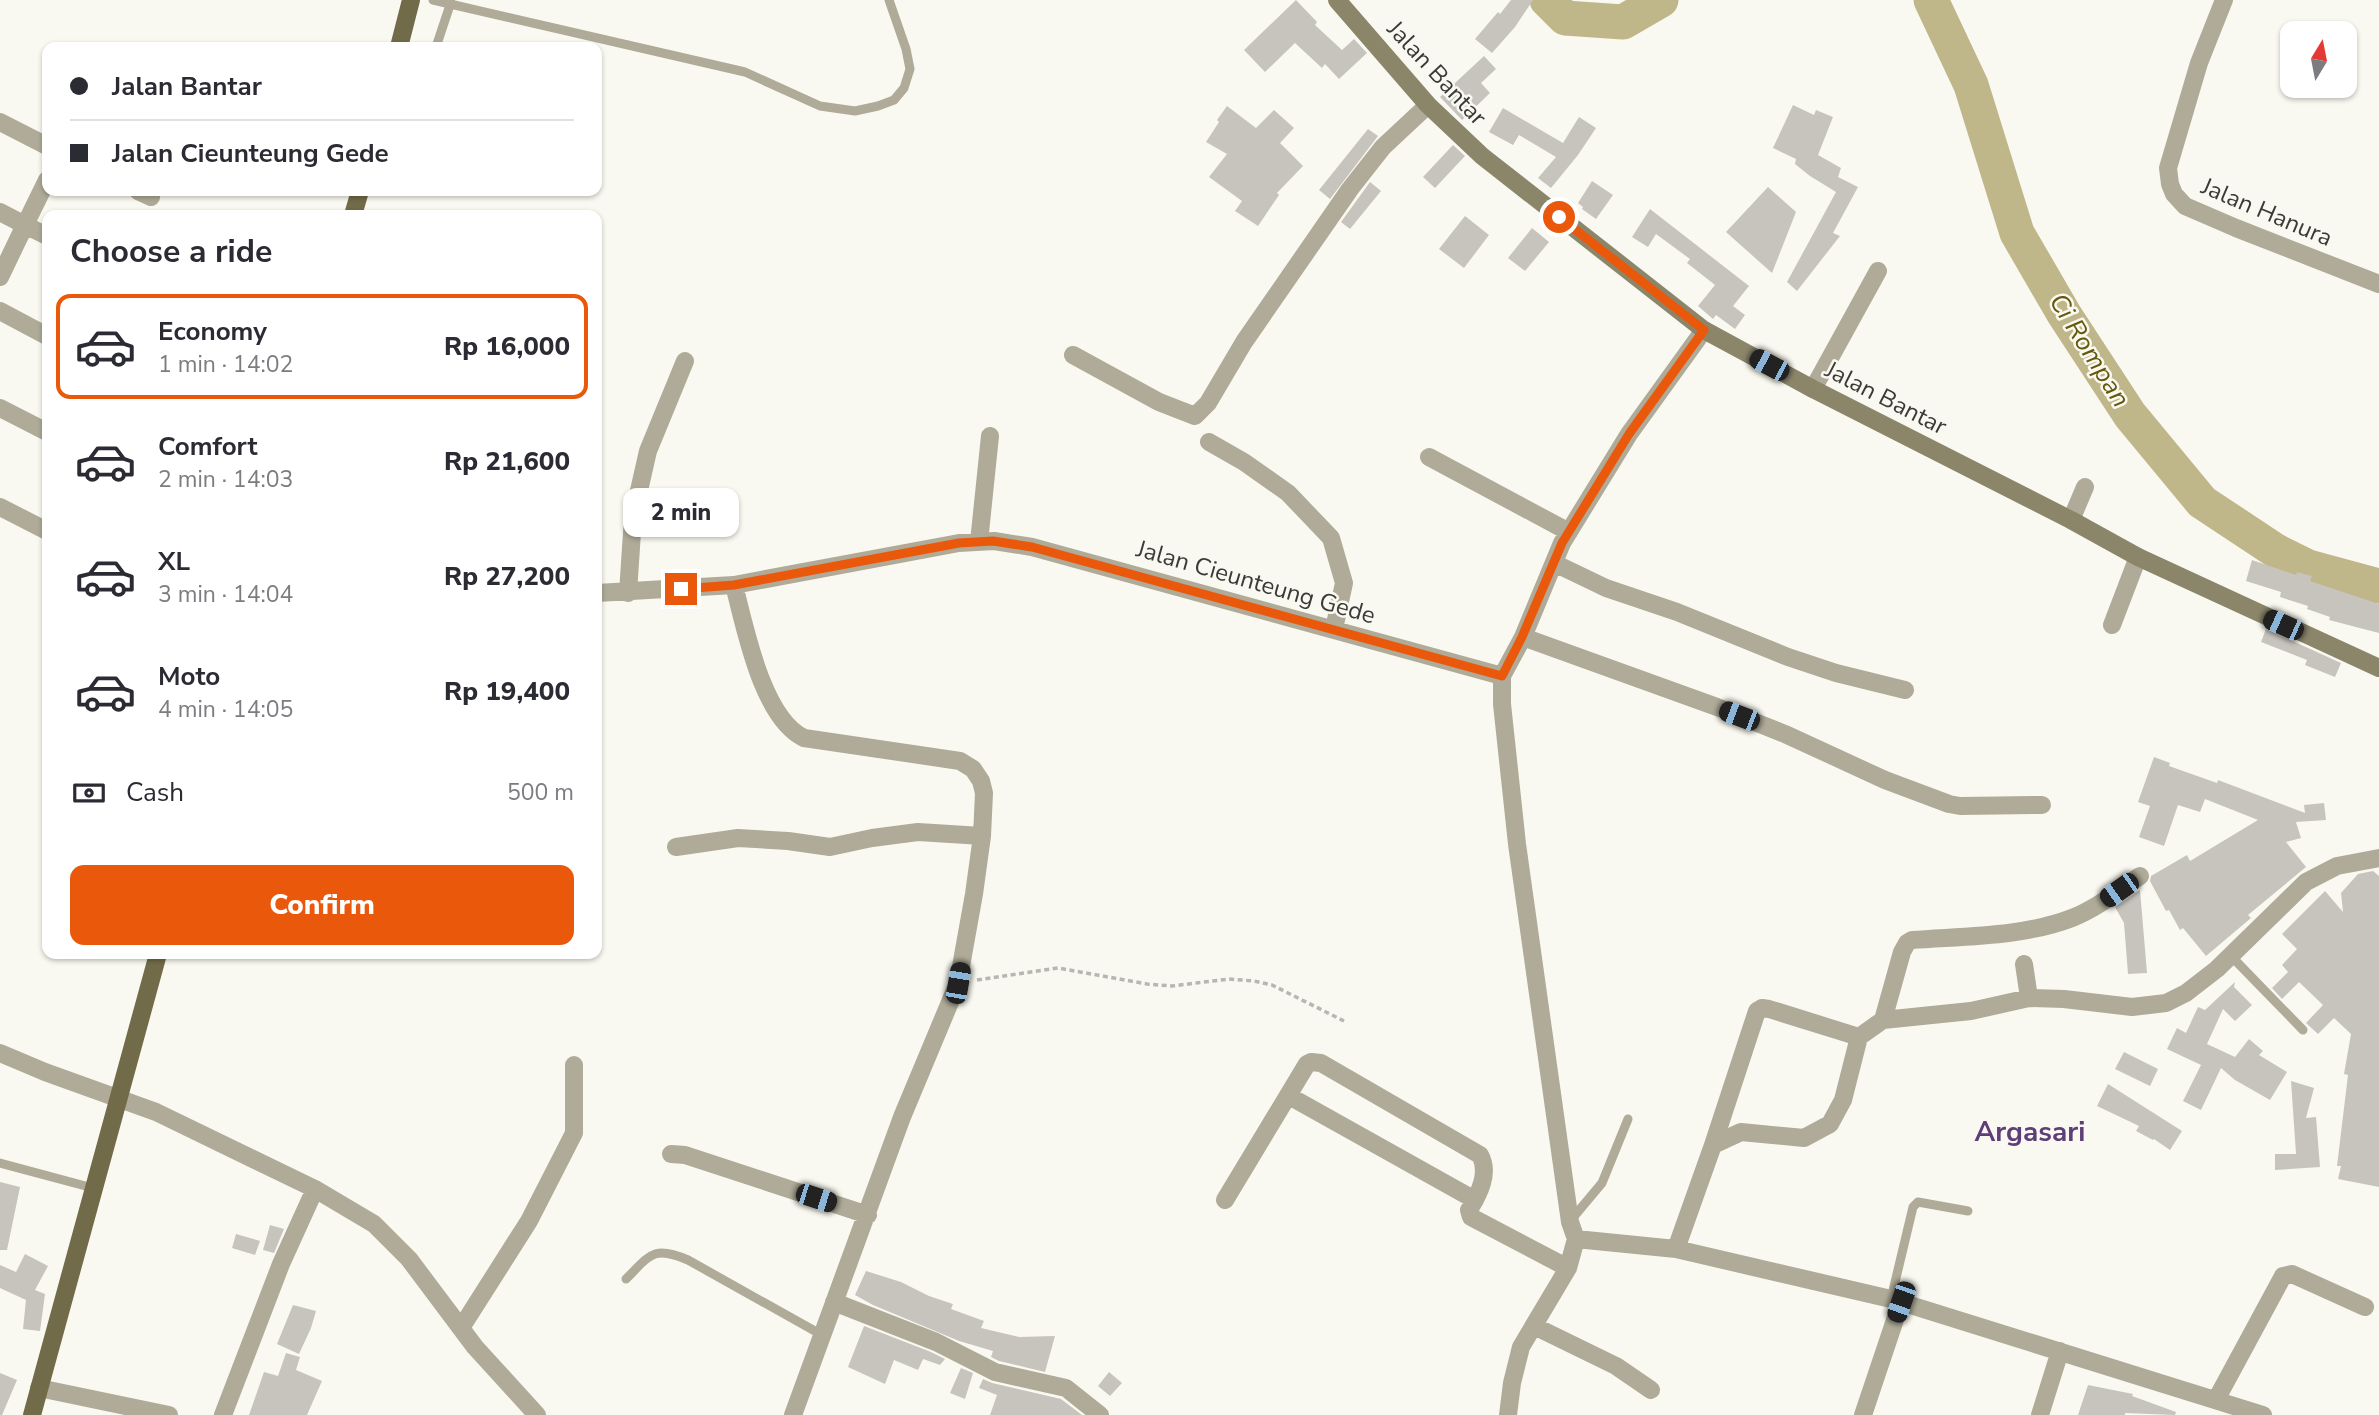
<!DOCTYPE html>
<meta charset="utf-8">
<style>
body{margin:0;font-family:"Nunito Sans",sans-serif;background:#f2f2f3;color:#2b2b33;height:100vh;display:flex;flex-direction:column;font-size:26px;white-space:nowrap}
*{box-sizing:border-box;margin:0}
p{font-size:23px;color:#7c7c81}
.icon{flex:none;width:38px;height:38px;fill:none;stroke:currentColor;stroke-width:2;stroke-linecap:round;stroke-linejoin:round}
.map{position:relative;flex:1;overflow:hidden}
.drawer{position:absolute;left:42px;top:210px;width:560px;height:749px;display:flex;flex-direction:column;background:#fff;border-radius:14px;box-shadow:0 2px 5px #0004}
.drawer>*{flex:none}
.top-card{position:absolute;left:42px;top:42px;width:560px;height:154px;border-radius:14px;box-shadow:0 2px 5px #0004;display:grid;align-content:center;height:154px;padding:0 28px;background:#fff}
.needle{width:46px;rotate:10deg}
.controls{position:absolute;left:2280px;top:21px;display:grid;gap:14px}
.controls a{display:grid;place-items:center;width:77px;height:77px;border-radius:14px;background:#fff;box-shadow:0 2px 5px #0004;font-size:35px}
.end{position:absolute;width:32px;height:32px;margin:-16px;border:9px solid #ea580c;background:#fff;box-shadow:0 0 0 4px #fff}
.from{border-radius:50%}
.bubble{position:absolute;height:49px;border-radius:14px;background:#fff;box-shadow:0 2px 5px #0004;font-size:23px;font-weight:800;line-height:49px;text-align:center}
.car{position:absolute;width:21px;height:42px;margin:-21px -10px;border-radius:9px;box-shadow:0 0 5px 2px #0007;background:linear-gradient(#222 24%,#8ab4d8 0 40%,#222 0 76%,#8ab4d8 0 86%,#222 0)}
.top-card b{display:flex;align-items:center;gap:24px;height:66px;font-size:26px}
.top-card b+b{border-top:2px solid #e1e1e2}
.top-card i{width:18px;height:18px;background:#2b2b33}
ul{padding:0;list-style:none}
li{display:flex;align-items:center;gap:21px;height:105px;margin:0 14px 10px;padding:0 14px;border:4px solid transparent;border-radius:14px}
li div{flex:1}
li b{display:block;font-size:26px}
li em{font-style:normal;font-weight:800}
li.selected{border-color:#ea580c}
li>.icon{width:63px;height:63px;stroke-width:1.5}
h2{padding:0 28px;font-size:32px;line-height:84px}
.pay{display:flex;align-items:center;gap:18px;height:77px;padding:0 28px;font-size:26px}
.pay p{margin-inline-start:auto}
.action{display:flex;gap:14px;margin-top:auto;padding:14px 28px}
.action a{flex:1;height:80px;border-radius:14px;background:#ea580c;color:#fff;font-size:28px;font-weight:800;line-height:80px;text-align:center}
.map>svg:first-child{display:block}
</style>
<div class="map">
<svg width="2379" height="1415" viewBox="0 0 2379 1415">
<rect width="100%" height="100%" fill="#faf9f1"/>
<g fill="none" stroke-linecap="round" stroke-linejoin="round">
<path stroke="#bfb68a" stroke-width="35" d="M1547 0 1565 18 1623 22 1661 0
M1931 0 1971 85 2017 233 2064 314 2130 415 2202 502 2276 551 2308 567 2379 586"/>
</g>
<path fill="#c6c4bd" d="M1296 0 1317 22 1315 25 1342 50 1354 39 1367 53 1339 79 1325 64 1322 68 1295 43 1265 72 1244 50Z
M1511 0H1533L1515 27 1492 53 1475 39 1498 12 1500 14Z
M1484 56 1496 69 1481 83 1490 93 1462 120 1440 97Z
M1793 105 1814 115 1816 110 1833 117 1818 155 1841 168 1838 177 1858 187 1833 233 1840 236 1797 291 1787 282 1836 192 1810 176 1795 164 1796 159 1773 148Z
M1227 106 1256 128 1274 110 1294 128 1280 143 1303 166 1277 193 1279 195 1258 226 1235 211 1242 201 1209 177 1227 154 1206 142 1219 122 1217 120Z
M1503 108 1563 143 1579 117 1596 128 1578 155 1551 188 1538 178 1556 157 1519 135 1513 145 1489 132Z
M1368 129 1378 136 1330 199 1319 190Z
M1453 145 1465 156 1435 188 1423 177Z
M1592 181 1613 195 1596 219 1582 209 1583 207 1578 203Z
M1370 182 1381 191 1350 229 1341 222Z
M1768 187 1796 212 1772 273 1726 232Z
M1650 209 1749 286 1733 306 1745 315 1735 329 1716 315 1713 319 1698 306 1715 285 1687 263 1690 259 1656 234 1648 247 1632 237Z
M1465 216 1489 235 1464 268 1439 249Z
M1532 228 1549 242 1525 271 1508 258Z
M2252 560 2296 575 2297 572 2312 576 2310 581 2379 604V633L2329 620 2330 617 2307 609 2308 606 2280 597 2281 592 2246 581Z
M2266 629 2341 663 2335 677 2305 665 2307 660 2261 642Z
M2154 757 2170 763 2169 766 2217 783 2218 780 2305 813 2304 805 2324 803 2326 820 2296 822 2301 838 2286 842 2306 867 2248 915 2251 918 2206 956 2183 928 2180 930 2169 910 2166 911 2150 881 2151 876 2187 855 2190 861 2258 820 2205 799 2200 812 2178 805 2164 846 2139 837 2150 806 2138 802Z
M2373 871 2379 876V1187L2338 1179 2341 1166H2337L2348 1075 2344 1074 2351 1034 2334 1018 2318 1034 2306 1023 2323 1005 2299 982 2282 999 2272 988 2288 972 2282 965 2297 949 2282 934 2325 891 2343 912 2341 893 2358 874Z
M2140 890 2147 973 2128 974 2124 923 2115 907Z
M2235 982 2234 987 2252 1005 2235 1021 2223 1009 2207 1044 2235 1057 2249 1039 2263 1051 2259 1055 2287 1072 2270 1100 2235 1080 2221 1068 2201 1110 2183 1101 2201 1065 2167 1049 2177 1028 2186 1033 2198 1007 2205 1010Z
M2124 1052 2158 1069 2150 1086 2115 1069Z
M2291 1081 2314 1088 2306 1118 2316 1117 2320 1167 2275 1170V1154H2296Z
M2108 1084 2182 1131 2170 1150 2154 1139 2153 1140 2136 1131 2139 1126 2097 1106Z
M0 1182 20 1187 7 1250H0Z
M270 1225 284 1229 274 1253 263 1250Z
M236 1234 260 1241 255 1255 232 1248Z
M25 1254 48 1266 35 1290 45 1294 40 1331 23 1329 26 1300 0 1288V1265L16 1272Z
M866 1271 901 1282 929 1296 953 1304 951 1309 984 1321 981 1328 1019 1337 1055 1336 1045 1372 999 1361 991 1357 993 1351 959 1341 873 1305 855 1295Z
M293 1305 316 1311 311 1328 299 1354 277 1344Z
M864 1326 931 1352 945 1359 940 1365 923 1359 918 1370 894 1360 885 1384 848 1367Z
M286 1353 300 1357 296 1370 322 1381 307 1415H249L264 1372 278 1376Z
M961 1368 973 1373 965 1399 950 1393Z
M1109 1372 1122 1383 1110 1396 1098 1386Z
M0 1373 17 1380 2 1415H0Z
M983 1379 992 1383 1061 1399 1082 1415H990L997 1395 979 1388Z
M2088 1385 2133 1394 2132 1396 2176 1412 2175 1415 2125 1413V1415H2078Z"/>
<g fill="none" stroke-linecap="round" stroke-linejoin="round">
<path stroke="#b7b6b0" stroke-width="3.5" stroke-dasharray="5 3.5" stroke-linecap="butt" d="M977 980 1058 968 1147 984 1172 986 1229 979 1254 981 1272 985 1344 1021"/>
<path stroke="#afab98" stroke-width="9" d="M433 0 745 72 820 106 855 111 878 106 894 100 904 88 910 69 906 49 889 0
M436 47 451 2
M2230 955 2303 1030
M0 1163 93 1188
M1571 1220 1602 1183 1628 1119
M626 1279C650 1255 653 1245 688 1260L822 1335
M1891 1299 1913 1207 1918 1202 1968 1211"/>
<path stroke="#afab98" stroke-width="18" d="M2224 0 2199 63 2168 168 2170 184 2174 194 2185 206 2236 228 2379 284
M0 122 47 146
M47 180 25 225 47 236
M138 191 151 197
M0 212 25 225 0 277
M0 311 47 336
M1073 355 1159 402 1195 416 1208 403 1244 342 1350 189 1383 147 1428 105
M1813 389 1878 271
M0 408 47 432
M1209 442 1244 462 1288 493 1331 538 1344 583 1334 629
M1429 457 1569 532
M0 507 47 531
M2071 520 2085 487
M979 542 990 436
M1554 563 1606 588 1677 612 1788 657 1836 673 1905 690
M734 585C745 627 762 718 804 738L960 761 973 769 981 781 984 793 982 836 974 894 958 983 902 1117 793 1415
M597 593 734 585 959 543 994 541 1032 547 1502 676
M628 593 633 517 648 451 685 361
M2112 625 2138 557
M1523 637 1717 707 1785 734 1885 780 1949 804 1960 806 2042 805
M676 847 738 838 788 841 830 847 872 838 918 832 982 836
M2024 964 2029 998
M1883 1020 1902 952 1907 943 1912 940C1964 936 2023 937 2072 918 2097 908 2118 891 2140 876
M0 1053 45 1072 156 1112 315 1189 374 1224 409 1259 475 1347 537 1415
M1289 1096 1475 1200
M1713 1145 1757 1011 1762 1008 1769 1009 1859 1037
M671 1154 685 1155 868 1215
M1225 1200 1307 1064 1311 1062 1321 1063 1480 1155C1490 1173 1479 1194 1469 1210L1471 1217 1568 1268
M1576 1239 1676 1249 1891 1299 2263 1415
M1676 1249 1713 1145 1741 1132 1804 1138 1830 1124 1843 1100 1859 1037 1883 1020 1971 1011 2029 998 2064 999 2132 1007 2166 1003 2186 993 2217 969 2306 882 2337 866 2379 858
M834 1302 936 1342 995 1372 1066 1388 1100 1415
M1534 1326 1616 1366 1651 1390
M461 1328 529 1221 574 1133V1065
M39 1388 169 1415
M2216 1400 2283 1276 2292 1274 2365 1307
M223 1415 281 1264 315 1189
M1508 1415 1512 1383 1521 1347 1568 1268 1576 1239 1570 1222 1517 844 1502 704V676L1523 637 1562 543 1629 434 1704 330
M1863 1415 1901 1302
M2040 1415 2060 1351"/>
<path stroke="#8b856a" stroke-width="18" d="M1337 0 1428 105 1482 156 1704 330 1813 389 2071 520 2138 557 2379 668"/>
<path stroke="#726b49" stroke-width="18" d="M399 47 411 0
M353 215 360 191
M32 1415 158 954"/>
</g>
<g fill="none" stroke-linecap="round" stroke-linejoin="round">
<path stroke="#ea580c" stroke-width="9" d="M681 589 734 585 959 543 993 541 1032 547 1502 676 1522 637 1562 543 1629 434 1704 330 1559 217"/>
</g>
<g text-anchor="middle" stroke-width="5" stroke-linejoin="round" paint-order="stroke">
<g font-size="24" fill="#3b3a37" stroke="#faf9f1">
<text transform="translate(1437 73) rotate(47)" y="8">Jalan Bantar</text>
<text transform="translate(2267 212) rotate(23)" y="8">Jalan Hanura</text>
<text transform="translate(1886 398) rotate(27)" y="8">Jalan Bantar</text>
<text transform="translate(1256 582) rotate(16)" y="8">Jalan Cieunteung Gede</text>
</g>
<g font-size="26" font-style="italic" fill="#65580d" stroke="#faf9f1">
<text transform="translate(2090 350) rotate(58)" y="9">Ci Rompan</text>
</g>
<g font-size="28" font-weight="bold" fill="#5e3e79" stroke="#faf9f1">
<text x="2030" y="1141">Argasari</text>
</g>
</g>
</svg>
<div class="controls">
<a><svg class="needle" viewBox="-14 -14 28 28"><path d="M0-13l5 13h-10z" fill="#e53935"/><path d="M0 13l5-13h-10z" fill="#7c7c81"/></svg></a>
</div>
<i class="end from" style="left:1559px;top:217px"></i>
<i class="end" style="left:681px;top:589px"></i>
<div class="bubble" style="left:623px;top:488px;width:116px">2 min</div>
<i class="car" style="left:1769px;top:365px;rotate:298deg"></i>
<i class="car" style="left:2283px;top:625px;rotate:294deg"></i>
<i class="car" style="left:1739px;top:716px;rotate:291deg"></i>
<i class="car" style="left:2119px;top:890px;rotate:235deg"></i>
<i class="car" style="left:958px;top:983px;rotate:10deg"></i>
<i class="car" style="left:816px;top:1198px;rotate:108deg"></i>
<i class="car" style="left:1901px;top:1302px;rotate:199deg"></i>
<div class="top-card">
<b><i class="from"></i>Jalan Bantar</b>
<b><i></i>Jalan Cieunteung Gede</b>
</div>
<section class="drawer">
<h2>Choose a ride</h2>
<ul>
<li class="selected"><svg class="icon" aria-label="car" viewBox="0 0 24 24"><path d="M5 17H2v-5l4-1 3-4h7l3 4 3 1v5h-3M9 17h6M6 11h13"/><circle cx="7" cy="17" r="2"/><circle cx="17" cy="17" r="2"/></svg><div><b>Economy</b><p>1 min · 14:02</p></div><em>Rp 16,000</em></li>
<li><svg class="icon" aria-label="car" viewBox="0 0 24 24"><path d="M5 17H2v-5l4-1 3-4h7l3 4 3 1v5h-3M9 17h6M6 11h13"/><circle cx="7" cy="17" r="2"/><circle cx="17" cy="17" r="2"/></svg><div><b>Comfort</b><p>2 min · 14:03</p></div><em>Rp 21,600</em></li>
<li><svg class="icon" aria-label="car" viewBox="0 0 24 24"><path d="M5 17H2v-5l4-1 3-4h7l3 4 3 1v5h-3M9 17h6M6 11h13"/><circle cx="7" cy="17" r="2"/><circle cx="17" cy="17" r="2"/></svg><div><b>XL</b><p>3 min · 14:04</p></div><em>Rp 27,200</em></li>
<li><svg class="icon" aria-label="car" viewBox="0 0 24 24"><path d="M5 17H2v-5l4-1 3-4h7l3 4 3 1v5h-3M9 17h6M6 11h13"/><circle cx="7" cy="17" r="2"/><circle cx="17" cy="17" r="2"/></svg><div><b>Moto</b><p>4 min · 14:05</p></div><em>Rp 19,400</em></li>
</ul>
<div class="pay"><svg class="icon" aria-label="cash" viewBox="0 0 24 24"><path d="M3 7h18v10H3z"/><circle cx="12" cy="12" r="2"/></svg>Cash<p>500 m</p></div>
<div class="action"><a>Confirm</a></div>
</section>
</div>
